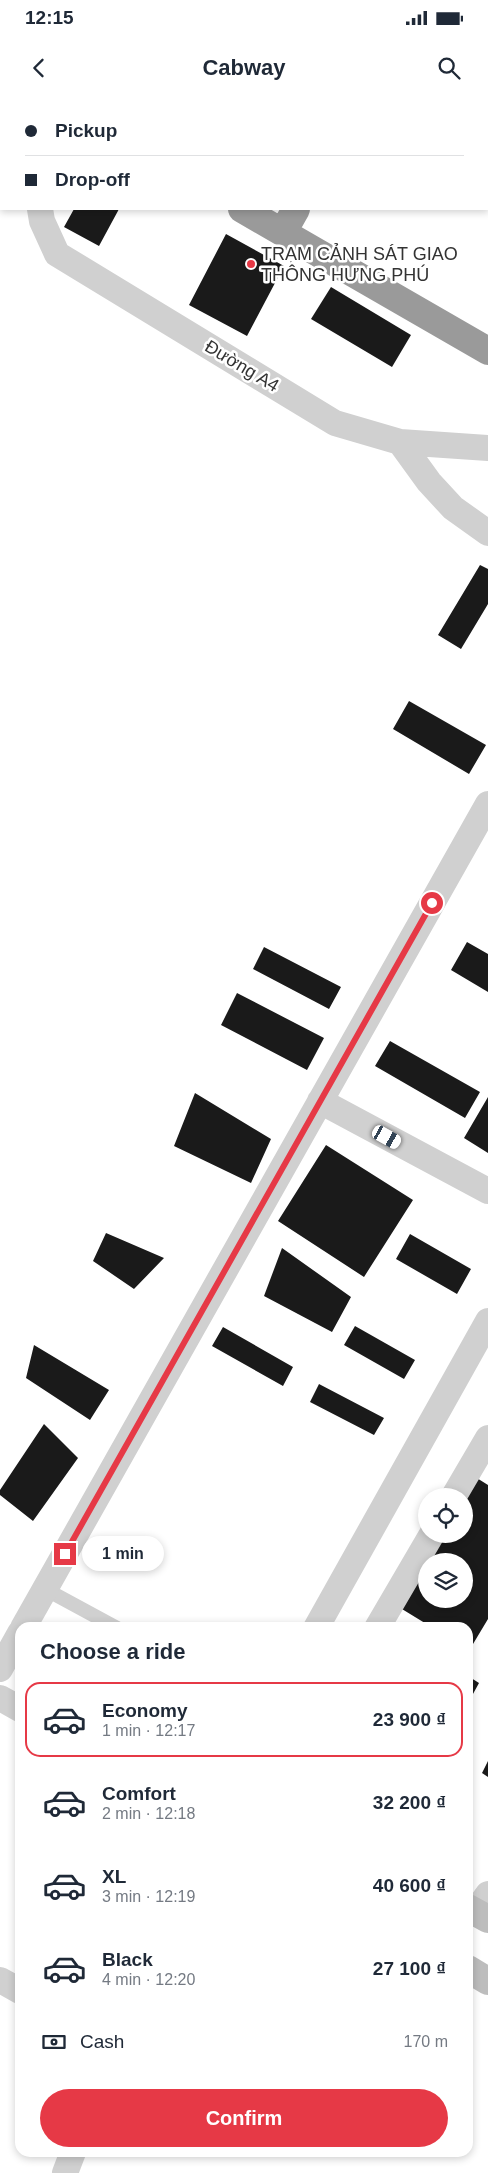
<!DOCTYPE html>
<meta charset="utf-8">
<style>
body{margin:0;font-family:Arial,sans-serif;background:#f2f2f3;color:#1f2937;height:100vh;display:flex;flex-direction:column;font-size:19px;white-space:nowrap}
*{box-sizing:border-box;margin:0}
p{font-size:16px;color:#747a83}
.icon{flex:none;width:28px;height:28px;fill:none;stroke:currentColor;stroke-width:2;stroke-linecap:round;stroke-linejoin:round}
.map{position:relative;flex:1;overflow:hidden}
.side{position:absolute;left:15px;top:1522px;width:458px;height:535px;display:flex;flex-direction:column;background:#fff;border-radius:15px;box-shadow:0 2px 8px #0003}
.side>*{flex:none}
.top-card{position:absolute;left:0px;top:0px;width:489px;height:110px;box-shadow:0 2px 8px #0003;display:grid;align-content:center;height:110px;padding:0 25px;background:#fff}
.buttons{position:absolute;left:418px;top:1388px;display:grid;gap:10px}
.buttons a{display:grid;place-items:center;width:55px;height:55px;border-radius:50%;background:#fff;box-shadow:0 2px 8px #0003;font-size:25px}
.end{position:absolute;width:22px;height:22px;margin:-11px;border:6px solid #e63946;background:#fff;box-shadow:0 0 0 2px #fff}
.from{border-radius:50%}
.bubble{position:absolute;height:35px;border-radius:18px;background:#fff;box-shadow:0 2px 8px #0003;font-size:16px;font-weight:600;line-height:35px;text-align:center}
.car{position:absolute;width:15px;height:30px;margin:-15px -8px;border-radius:6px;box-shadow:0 0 4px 1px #0007;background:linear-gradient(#fff 24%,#345 0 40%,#fff 0 76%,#345 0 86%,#fff 0)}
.top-card b{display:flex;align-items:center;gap:18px;height:48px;font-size:19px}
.top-card b+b{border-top:1px solid #e0e1e3}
.top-card i{width:12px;height:12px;background:#1f2937}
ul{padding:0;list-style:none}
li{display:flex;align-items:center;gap:15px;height:75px;margin:0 10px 8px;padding:0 15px;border:2px solid transparent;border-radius:15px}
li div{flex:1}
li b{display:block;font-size:19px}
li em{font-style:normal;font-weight:600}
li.current{border-color:#e63946}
li>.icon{width:45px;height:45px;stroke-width:1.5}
h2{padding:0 25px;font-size:22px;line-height:60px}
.pay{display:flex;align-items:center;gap:12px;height:55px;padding:0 25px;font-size:19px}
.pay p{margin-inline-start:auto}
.primary-button{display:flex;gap:10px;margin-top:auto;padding:10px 25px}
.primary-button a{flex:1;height:58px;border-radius:30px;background:#e63946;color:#fff;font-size:20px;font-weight:600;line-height:58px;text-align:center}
.status{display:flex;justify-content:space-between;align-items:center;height:35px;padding:0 25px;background:#fff;direction:ltr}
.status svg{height:14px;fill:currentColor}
header{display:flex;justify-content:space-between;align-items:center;height:65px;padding:0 25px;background:#fff;font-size:22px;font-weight:600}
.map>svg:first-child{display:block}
</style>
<div class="status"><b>12:15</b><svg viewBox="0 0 49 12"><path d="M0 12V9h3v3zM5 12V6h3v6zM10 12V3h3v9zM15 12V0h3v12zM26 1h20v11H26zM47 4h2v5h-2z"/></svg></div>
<header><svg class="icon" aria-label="back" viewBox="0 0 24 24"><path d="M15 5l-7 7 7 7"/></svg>Cabway<svg class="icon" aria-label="search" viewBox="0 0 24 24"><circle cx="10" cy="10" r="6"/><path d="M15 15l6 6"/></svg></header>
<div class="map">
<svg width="488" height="2073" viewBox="0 0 488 2073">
<rect width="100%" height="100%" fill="#fff"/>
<path fill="#1a1a1a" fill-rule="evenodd" d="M74 109H119L99 146 64 127Z
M226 134 284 166 247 236 189 205Z
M331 187 411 235 392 267 311 219Z
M480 465 488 469V504L461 549 438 535Z
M409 601 486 645 469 674 393 629Z
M467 842 488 854V892L451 870Z
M264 847 341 887 329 909 253 869Z
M237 893 324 938 307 970 221 925Z
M390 941 480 992 465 1018 375 966Z
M195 993 271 1039 251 1083 174 1046Z
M488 997V1053L464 1038Z
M326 1045 413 1100 364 1177 278 1121Z
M106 1133 164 1158 134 1189 93 1161Z
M410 1134 471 1169 457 1194 396 1159Z
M282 1148 351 1197 332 1232 264 1196Z
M355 1226 415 1260 404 1279 344 1245Z
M223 1227 293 1267 283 1286 212 1246Z
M34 1245 109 1290 90 1320 26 1278Z
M319 1284 384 1318 374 1335 310 1302Z
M44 1324 78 1358 33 1421 0 1395V1390Z
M472 1375 488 1385V1519L470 1549 468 1548V1528H433L397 1506 438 1434H464V1396ZM426 1461H464V1499H426Z
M468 1576 479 1583 468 1603Z
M488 1661V1677L482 1673Z"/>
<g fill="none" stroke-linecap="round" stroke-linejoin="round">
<path stroke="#d0d0d0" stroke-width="14" d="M45 1489 117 1528"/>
<path stroke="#d0d0d0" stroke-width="26" d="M0 24 1 26
M40 109 42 121 57 154 335 323 400 342 488 348
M400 342 429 382 453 408 488 433
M320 1001 488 1091
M454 1396 488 1338
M23 1528 488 704
M316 1528 488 1221
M377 1528 432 1434
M0 1569 20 1533
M0 1598 20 1609
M475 1812 488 1794
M0 1880 20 1891
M65 2073 73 2052"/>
<path stroke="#bdbdbd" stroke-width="28" d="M468 1808 488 1819
M468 1869 488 1881"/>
<path stroke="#9a9a9a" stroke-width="28" d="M54 0 56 1
M354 1 355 0
M242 109 488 251
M283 132 296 109"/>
</g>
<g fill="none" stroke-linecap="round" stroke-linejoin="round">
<path stroke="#e63946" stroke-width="6" d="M65 1454 432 803"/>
</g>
<circle fill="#e63946" stroke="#fff" stroke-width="2" cx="251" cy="164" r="5"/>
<g text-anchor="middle" stroke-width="5" stroke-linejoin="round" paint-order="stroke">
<g font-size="18" fill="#333" stroke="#fff" text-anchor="start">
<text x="261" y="160">TRẠM CẢNH SÁT GIAO<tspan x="261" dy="21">THÔNG HƯNG PHÚ</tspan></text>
</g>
<g font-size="18" fill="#333" stroke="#fff">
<text transform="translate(242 266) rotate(31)" y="6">Đường A4</text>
</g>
</g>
</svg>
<div class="buttons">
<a><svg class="icon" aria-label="locate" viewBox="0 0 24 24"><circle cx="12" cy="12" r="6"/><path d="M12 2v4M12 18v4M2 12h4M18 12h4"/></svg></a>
<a><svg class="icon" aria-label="layers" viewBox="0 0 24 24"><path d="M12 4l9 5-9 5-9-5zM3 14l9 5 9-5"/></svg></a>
</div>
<i class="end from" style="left:432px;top:803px"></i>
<i class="end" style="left:65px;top:1454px"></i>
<div class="bubble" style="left:82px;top:1436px;width:82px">1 min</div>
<i class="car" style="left:387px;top:1037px;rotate:119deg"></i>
<div class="top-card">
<b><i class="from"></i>Pickup</b>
<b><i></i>Drop-off</b>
</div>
<section class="side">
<h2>Choose a ride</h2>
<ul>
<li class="current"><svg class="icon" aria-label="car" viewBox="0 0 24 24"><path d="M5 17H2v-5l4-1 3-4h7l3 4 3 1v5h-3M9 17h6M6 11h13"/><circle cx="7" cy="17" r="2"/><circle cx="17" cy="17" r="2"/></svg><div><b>Economy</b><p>1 min · 12:17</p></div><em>23 900 ₫</em></li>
<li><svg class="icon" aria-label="car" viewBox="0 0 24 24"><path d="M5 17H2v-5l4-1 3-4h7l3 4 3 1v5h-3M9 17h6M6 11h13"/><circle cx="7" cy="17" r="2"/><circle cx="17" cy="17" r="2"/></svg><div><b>Comfort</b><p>2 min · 12:18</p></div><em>32 200 ₫</em></li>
<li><svg class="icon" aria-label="car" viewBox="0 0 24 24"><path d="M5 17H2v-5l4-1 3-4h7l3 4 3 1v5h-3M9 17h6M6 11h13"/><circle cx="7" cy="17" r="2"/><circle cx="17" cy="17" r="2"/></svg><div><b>XL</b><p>3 min · 12:19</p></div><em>40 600 ₫</em></li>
<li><svg class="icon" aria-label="car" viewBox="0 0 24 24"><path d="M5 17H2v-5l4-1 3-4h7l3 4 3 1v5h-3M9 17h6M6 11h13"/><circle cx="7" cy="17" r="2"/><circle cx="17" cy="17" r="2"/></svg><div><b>Black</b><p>4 min · 12:20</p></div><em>27 100 ₫</em></li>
</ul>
<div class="pay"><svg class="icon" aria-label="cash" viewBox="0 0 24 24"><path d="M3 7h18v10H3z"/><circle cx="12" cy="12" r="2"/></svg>Cash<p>170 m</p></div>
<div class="primary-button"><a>Confirm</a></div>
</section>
</div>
